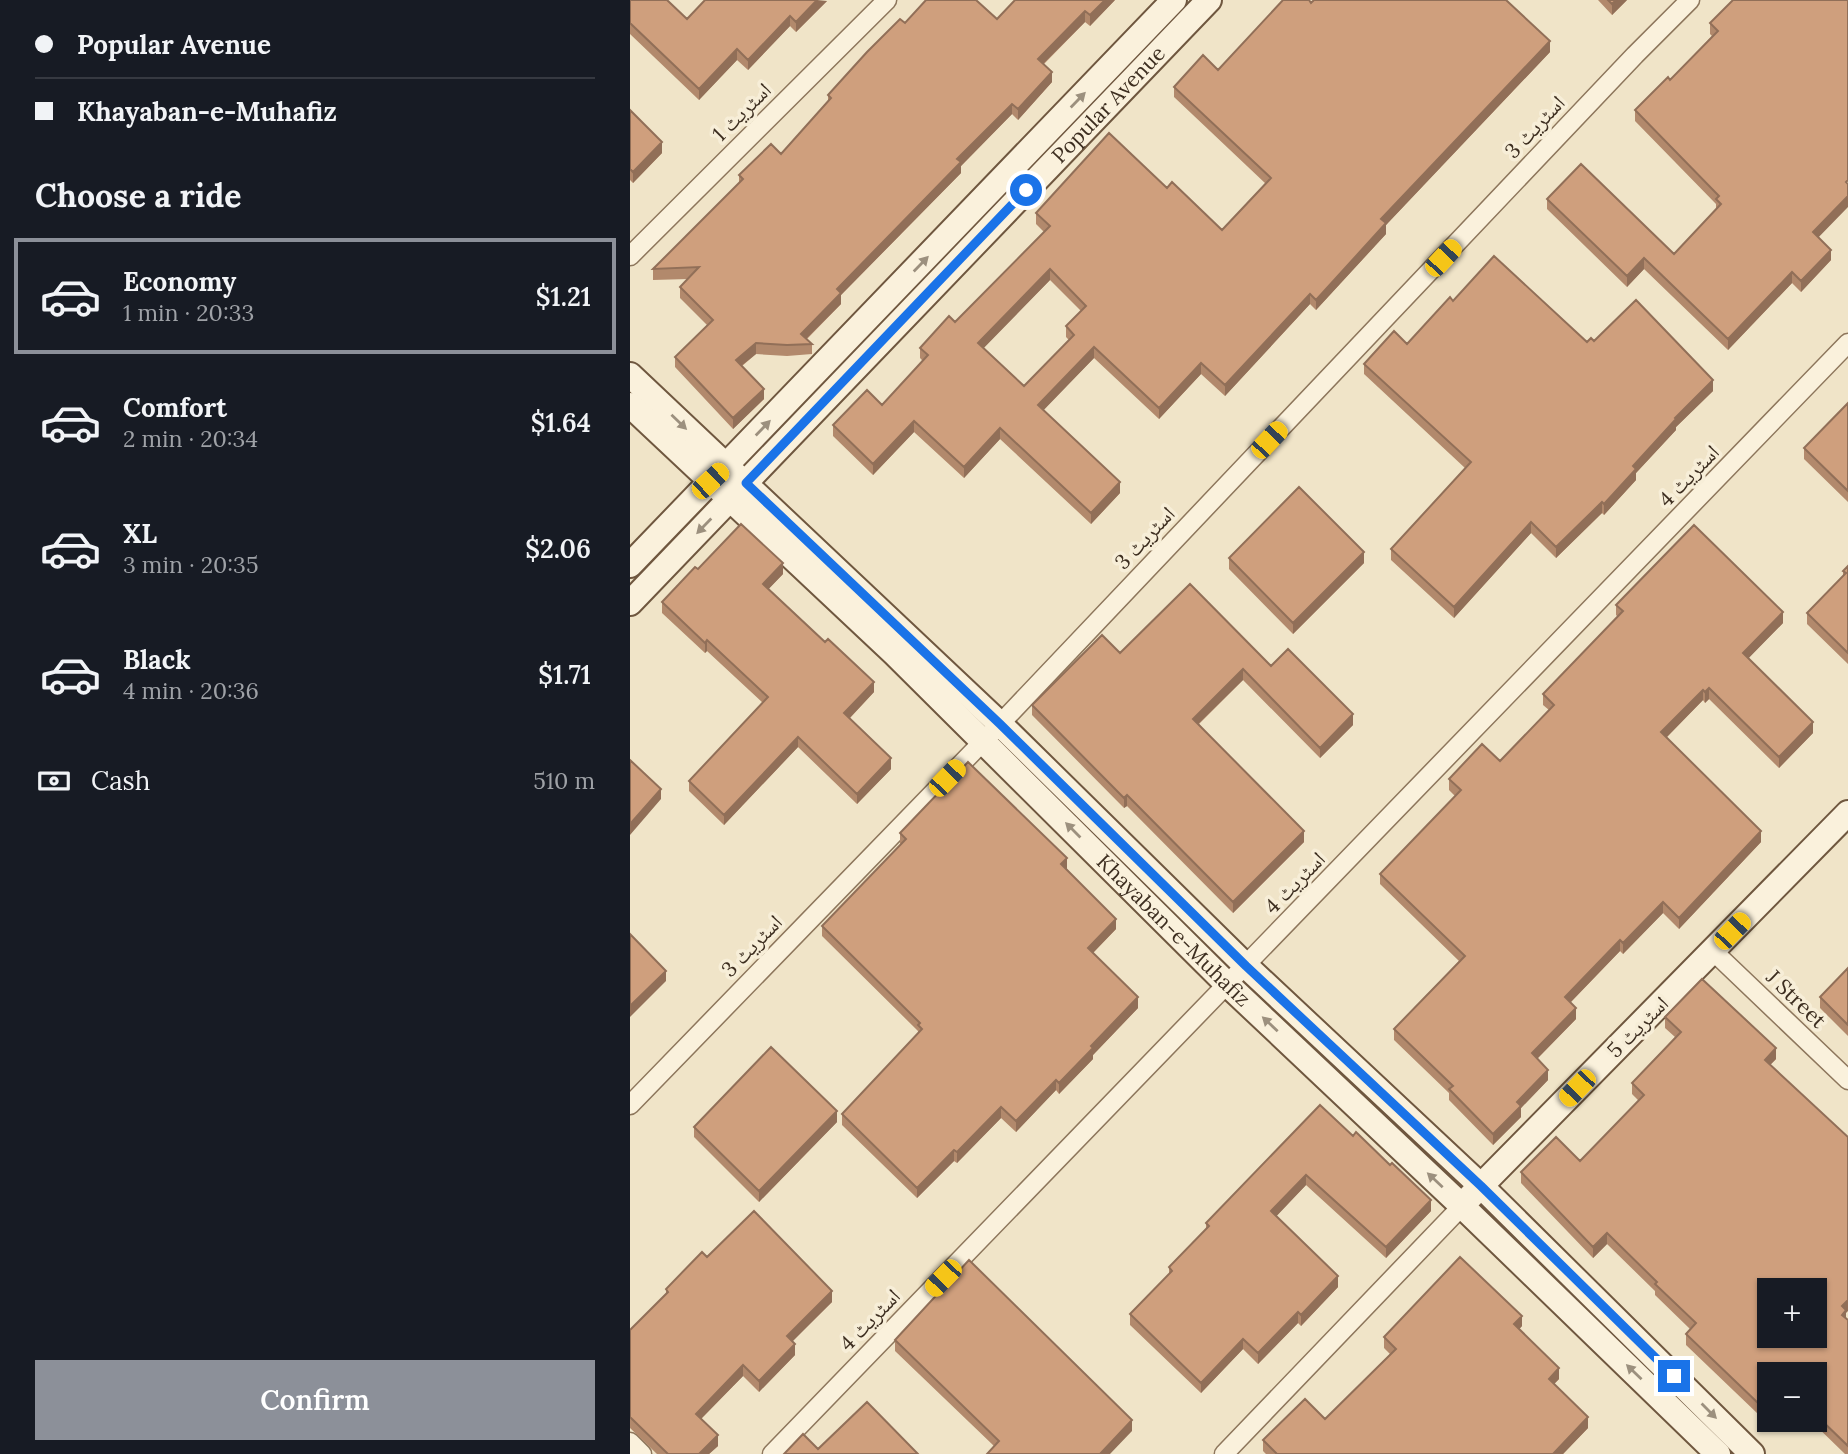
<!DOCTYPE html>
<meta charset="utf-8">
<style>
body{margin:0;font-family:Lora,"Noto Naskh Arabic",serif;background:#20242c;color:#f1f3f6;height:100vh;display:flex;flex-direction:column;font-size:26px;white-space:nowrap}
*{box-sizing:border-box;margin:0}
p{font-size:23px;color:#9ea1a6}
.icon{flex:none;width:38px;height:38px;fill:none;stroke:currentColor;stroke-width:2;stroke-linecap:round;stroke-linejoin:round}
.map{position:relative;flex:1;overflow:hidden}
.sheet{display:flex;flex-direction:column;background:#171b24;width:630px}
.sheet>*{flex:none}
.guide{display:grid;align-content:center;height:154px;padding:0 35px;background:#171b24}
.controls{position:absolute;left:1127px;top:1278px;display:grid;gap:14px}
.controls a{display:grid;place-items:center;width:70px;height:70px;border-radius:0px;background:#171b24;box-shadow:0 2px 5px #0004;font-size:35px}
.end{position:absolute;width:32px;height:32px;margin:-16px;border:9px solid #1a73e8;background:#fff;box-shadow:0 0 0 4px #fff}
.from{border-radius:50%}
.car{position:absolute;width:21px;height:42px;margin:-21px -10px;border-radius:9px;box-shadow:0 0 5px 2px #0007;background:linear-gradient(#f5c518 24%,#345 0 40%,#f5c518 0 76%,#345 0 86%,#f5c518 0)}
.guide b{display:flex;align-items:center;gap:24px;height:66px;font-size:26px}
.guide b+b{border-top:2px solid #363941}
.guide i{width:18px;height:18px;background:#f1f3f6}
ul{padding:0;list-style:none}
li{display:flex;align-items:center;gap:21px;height:116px;margin:0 14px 10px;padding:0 21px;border:4px solid transparent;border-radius:0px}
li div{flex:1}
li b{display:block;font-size:26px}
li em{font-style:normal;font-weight:600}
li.active{border-color:#8c9099}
li>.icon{width:63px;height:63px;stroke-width:1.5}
h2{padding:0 35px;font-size:32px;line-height:84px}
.pay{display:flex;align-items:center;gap:18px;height:77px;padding:0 35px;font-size:26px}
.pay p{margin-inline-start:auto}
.button{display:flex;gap:14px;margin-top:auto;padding:14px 35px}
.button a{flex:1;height:80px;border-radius:0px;background:#8c9099;color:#fff;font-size:28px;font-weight:600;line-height:80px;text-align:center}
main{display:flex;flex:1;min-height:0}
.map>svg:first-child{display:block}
</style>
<main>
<section class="sheet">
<div class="guide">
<b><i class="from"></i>Popular Avenue</b>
<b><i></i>Khayaban-e-Muhafiz</b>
</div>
<h2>Choose a ride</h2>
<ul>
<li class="active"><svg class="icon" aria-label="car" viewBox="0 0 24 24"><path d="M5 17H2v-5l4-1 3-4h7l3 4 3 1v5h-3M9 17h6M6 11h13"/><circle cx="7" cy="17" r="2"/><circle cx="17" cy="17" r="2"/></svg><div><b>Economy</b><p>1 min · 20:33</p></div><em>$1.21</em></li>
<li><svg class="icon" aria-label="car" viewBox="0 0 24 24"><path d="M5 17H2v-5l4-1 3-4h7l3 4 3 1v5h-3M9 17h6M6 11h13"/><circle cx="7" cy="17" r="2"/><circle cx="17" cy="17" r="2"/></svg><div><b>Comfort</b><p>2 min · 20:34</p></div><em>$1.64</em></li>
<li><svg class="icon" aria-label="car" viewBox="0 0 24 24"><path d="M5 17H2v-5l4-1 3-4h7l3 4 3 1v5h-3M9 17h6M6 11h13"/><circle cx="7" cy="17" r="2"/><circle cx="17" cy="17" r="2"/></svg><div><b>XL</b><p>3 min · 20:35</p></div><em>$2.06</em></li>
<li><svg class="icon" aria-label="car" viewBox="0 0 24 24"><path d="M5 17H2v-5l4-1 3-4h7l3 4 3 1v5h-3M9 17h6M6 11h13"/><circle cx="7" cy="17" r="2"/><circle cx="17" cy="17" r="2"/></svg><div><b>Black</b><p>4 min · 20:36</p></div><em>$1.71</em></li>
</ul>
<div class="pay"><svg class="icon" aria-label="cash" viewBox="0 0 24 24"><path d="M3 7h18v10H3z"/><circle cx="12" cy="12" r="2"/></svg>Cash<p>510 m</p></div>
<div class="button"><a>Confirm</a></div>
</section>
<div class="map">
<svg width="1218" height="1454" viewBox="0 0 1218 1454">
<rect width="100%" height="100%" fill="#f0e4c8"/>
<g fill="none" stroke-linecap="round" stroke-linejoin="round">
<defs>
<path id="street" d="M0 256 257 0
M1083 951 1218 1080
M0 1105 370 724 1005 55 1060 0
M0 1442 12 1454
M142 1454 1218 343
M594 1454 832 1206"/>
<g id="secondary">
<path d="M0 375 370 724 616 966 851 1186 1122 1454"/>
<path id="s1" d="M0 405 264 653 598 985 832 1206 1088 1454"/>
<path d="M0 565 544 0"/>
<path id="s2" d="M0 603 579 0"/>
<path d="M840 1197 1218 813"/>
</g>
</defs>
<use href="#street" stroke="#8d765c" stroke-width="21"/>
<use href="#secondary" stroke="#6f573f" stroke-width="28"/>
<use href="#street" stroke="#faf1dc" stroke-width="18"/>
<use href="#secondary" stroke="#faf1dc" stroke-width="24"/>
</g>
<path fill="#b2896c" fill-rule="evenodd" d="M0 0 57 19 197 1 166 32 160 26 118 70 107 60 69 100 0 34Z
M485 0 460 26 455 22 414 64 422 82 388 120 382 114 331 166V173L211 295V304L177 339 182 344V354L157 356 126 354 112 366 134 399 103 429 45 367V357L77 325 50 298V287L58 279 23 280V269L109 183V175L151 154 198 102V95L275 23 367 19Z
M968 0H997L982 15Z
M1103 0 1189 238 1201 260 1171 292 1162 283 1098 350 1014 269 997 287 917 209V199L1044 254 1086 210V204L1005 121V110L1040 80 1082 36 1080 34V23Z
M681 3 920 52 756 225V234L686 310 680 304 595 396 571 374 529 419 464 358 413 410 490 493 461 524 370 439 334 478 284 432 243 475 203 436V425L252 405 293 361 290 358V348L325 322 414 232 406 224V213L537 188 592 230 636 184 544 97V87L588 70ZM420 280 451 311 436 326V337L439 340 394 386 353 348Z
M0 110 32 153 3 183 0 180Z
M823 301 957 342 964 341 1083 391 1046 427V430L1006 473V480L974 515 972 513 926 558 901 533 824 618 761 560V549L835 468 734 374V364L777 344Z
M1218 403V502L1174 459V448Z
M599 558 734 563 663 634 599 569Z
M1218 566V664L1177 624V613L1213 576V571Z
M68 569 153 574 138 589 244 692 220 718 261 769 227 804 168 747 94 825 59 791V781L133 703 77 651 75 653 32 613V602Z
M986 605 1153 623 1118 658 1183 733 1149 768 1079 699 1075 703 1073 700 1036 738 1131 842 1049 929 1033 913 993 954 990 951 940 1003 946 1019 907 1059 918 1080 891 1108V1117L863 1145 819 1100V1093L764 1040V1029L829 961 750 884V874L825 796 819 790V779L870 761 919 710 913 705V694L988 617 986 615Z
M490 653 641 666 723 725 690 758 613 680 569 724 674 842 603 913 497 806 494 808 402 715V705Z
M270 833 437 869 486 929 463 953 508 1008 463 1055V1059L429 1094 426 1090 386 1132 371 1118 327 1163 324 1161 287 1198 212 1125V1114L288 1033V1031L192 936V926L271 845 270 843Z
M1218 968V1036L1190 1008V997Z
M1035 1017 1146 1059 1140 1065 1216 1313V1318L1218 1320V1454H1215L1179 1419H1185V1374H1139L1128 1414 1056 1345V1334L1060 1329 1025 1295V1291L977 1244 963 1258 891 1183V1172L950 1161 1009 1101 1002 1094V1083L1045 1037 1035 1028Z
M690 1105 801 1211 756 1258 676 1185 646 1216 708 1287 671 1326 668 1323 628 1364 613 1349 571 1393 500 1325V1314L539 1274V1267L576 1229V1223Z
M207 1122 129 1202 64 1137V1127Z
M77 1257 202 1302 162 1341 165 1355 129 1392 113 1376 71 1419 88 1446 79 1454H27L0 1428V1330L36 1294V1289Z
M892 1326 889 1329 929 1379 924 1384 958 1428 933 1454H636L633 1451V1440L695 1419 760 1354 754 1348V1337Z
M265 1340 502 1431 364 1446 265 1351Z"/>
<path fill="#916f58" d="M187 0 197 1 166 32V22Z
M475 0H485L460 26V15Z
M986 0H997L982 15V4Z
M455 11V22L408 69V59Z
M160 16V26L118 70V60Z
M920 41V52L756 225V234L686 310V300L751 219Z
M107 49V60L69 100V89Z
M422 72V82L388 120V109Z
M382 104V114L331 166V173L211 295V304L171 344V334L207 289 327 159Z
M32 142V153L3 183V172Z
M1218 196V207L1183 243V232Z
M1201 250V260L1171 292V281Z
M1014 258V269L997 287V276Z
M420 269V280L348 354V343Z
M1162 272V283L1098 350V339Z
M680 294V304L595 396V385Z
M126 343V354L106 370V360Z
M464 347V358L408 416V405Z
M571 363V374L529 419V408Z
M1083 380V391L1046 427V430L1006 473V480L974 515V504L1003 466 1045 418Z
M134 389V399L103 429V418Z
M284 421V432L243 475V464Z
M370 428V439L334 478V467Z
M490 482V493L461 524V513Z
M972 502V513L926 558V547Z
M901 522V533L824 618V607Z
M734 552V563L663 634V623Z
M153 563V574L133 595V584Z
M1153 612V623L1113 664V653Z
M77 640V651L75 653V643Z
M613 669V680L563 729V719Z
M244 682V692L214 724V713Z
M1079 688V699L1075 703V692Z
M1073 690V700L1031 743V732Z
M723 714V725L690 758V748Z
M1183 722V733L1149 768V757Z
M168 737V747L94 825V815Z
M261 758V769L227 804V794Z
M31 789V799L0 835V824Z
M497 795V806L494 808V798Z
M674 831V842L603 913V902Z
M1131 831V842L1049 929V918Z
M437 858V869L431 875V864Z
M1033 902V913L993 954V943Z
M486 919V929L458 958V948Z
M990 940V951L935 1008V997Z
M36 971V981L0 1017V1006Z
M508 997V1008L463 1055V1059L429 1094V1083L461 1046Z
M946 1008V1019L902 1064V1053Z
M1146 1048V1059L1135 1070V1060Z
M918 1070V1080L891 1108V1117L863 1145V1134L887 1102Z
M426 1080V1090L386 1132V1121Z
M371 1107V1118L327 1163V1152Z
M207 1111V1122L129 1202V1191Z
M324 1150V1161L287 1198V1188Z
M676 1175V1185L641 1222V1211Z
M801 1200V1211L756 1258V1247Z
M977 1233V1244L963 1258V1247Z
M708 1276V1287L671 1326V1315Z
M202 1291V1302L157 1347V1336Z
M1218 1300V1311L1216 1313V1321L1212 1325V1306Z
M668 1312V1323L628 1364V1353Z
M892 1316V1326L884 1335V1324Z
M613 1339V1349L571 1393V1383Z
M165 1344V1355L129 1392V1381Z
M113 1365V1376L66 1424V1414Z
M929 1368V1379L919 1389V1379Z
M1139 1392V1402L1128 1414V1403Z
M958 1417V1428L933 1454H923Z
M502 1420V1431L480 1454H470Z
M88 1435V1446L79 1454H69Z"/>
<path fill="#cf9f7d" stroke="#916f58" stroke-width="2" fill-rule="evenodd" d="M0 0H37L57 19 75 0H187L166 22 160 16 118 60 107 49 69 89 0 23Z
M296 0H346L367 19 385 0H475L460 15 455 11 408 59 422 72 388 109 382 104 327 159 331 162 207 289 211 293 171 334 182 344 157 345 126 343 106 360 134 389 103 418 45 357 83 320 50 287 69 267 23 269 113 179 109 175 141 144 151 154 201 98 198 95 237 52 270 19 275 23Z
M653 0H679L681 3 684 0H876L920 41 751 219 756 223 686 300 680 294 595 385 571 363 529 408 464 347 408 405 490 482 461 513 370 428 334 467 284 421 243 464 203 425 237 390 252 405 298 355 290 348 319 316 325 322 420 226 406 213 479 133 537 188 542 182 592 230 641 178 544 87 573 55 588 70ZM420 269 456 306 436 326 444 335 394 386 348 343Z
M978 0H986L982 4Z
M1103 0H1218V180L1216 182 1218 184V196L1183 232 1201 250 1171 281 1162 272 1098 339 1014 258 997 276 917 199 951 164 1044 254 1091 204 1086 199 1089 196 1005 110 1038 77 1040 80 1088 31 1080 23Z
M0 110 32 142 3 172 0 169Z
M864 256 957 342 961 338 964 341 1006 300 1083 380 1045 418 1046 419 1003 466 1006 469 974 504 972 502 926 547 901 522 824 607 761 549 841 462 734 364 764 331 777 344 820 297 823 301Z
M1218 403V491L1174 448Z
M669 487 734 552 663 623 599 558Z
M111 524 153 563 133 584 195 642 198 639 244 682 214 713 261 758 227 794 168 737 94 815 59 781 138 697 77 640 75 643 32 602 65 567 68 569Z
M1064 525 1153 612 1113 653 1183 722 1149 757 1079 688 1075 692 1073 690 1031 732 1131 831 1049 918 1033 902 993 943 990 940 935 997 946 1008 902 1053 918 1070 887 1102 891 1106 863 1134 819 1089 823 1086 764 1029 835 956 750 874 831 790 819 779 852 744 870 761 924 705 913 694 993 611 986 605Z
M1218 566V653L1177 613 1216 573 1213 571Z
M560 584 641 666 658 649 723 714 690 748 613 669 563 719 674 831 603 902 497 795 494 798 402 705 472 635 490 653Z
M0 760 31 789 0 824Z
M338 762 437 858 431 864 486 919 458 948 508 997 461 1046 463 1048 429 1083 426 1080 386 1121 371 1107 327 1152 324 1150 287 1188 212 1114 292 1029 288 1025 290 1023 192 926 276 839 270 833Z
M0 934 36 971 0 1006Z
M1218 968V1025L1190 997Z
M1072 979 1146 1048 1135 1060 1218 1137V1300L1212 1306 1216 1310 1212 1315 1218 1320V1446L1185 1414V1374H1139V1392L1128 1403 1056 1334 1066 1323 1025 1284 1027 1282 977 1233 963 1247 891 1172 926 1137 950 1161 1014 1095 1002 1083 1051 1032 1035 1017ZM1139 1290H1185V1335H1139Z
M141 1047 207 1111 129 1191 64 1127Z
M690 1105 723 1136 726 1132 760 1165 762 1163 801 1200 756 1247 676 1175 641 1211 708 1276 671 1315 668 1312 628 1353 613 1339 571 1383 500 1314 542 1271 539 1267 579 1226 576 1223Z
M124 1211 202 1291 157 1336 165 1344 129 1381 113 1365 66 1414 88 1435 69 1454H38L0 1417V1330L38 1292 36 1289 72 1252 77 1257Z
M830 1257 892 1316 884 1324 929 1368 919 1379 958 1417 923 1454H647L633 1440 675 1399 695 1419 766 1349 754 1337Z
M339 1260 502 1420 470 1454H357L369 1441 265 1340Z
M237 1402 288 1454H154L173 1434 188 1449Z"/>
<defs><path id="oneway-solid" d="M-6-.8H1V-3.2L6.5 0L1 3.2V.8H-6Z" transform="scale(1.75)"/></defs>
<g fill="#9c907e">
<use href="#oneway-solid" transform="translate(448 100) rotate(-46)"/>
<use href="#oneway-solid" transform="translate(291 264) rotate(-46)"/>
<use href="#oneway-solid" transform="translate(49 422) rotate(44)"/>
<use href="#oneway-solid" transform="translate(133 428) rotate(-46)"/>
<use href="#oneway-solid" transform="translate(74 526) rotate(134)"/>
<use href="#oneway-solid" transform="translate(443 830) rotate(-135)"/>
<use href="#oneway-solid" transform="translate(640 1024) rotate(-137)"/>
<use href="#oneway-solid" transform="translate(805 1180) rotate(-137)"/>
<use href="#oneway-solid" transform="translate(1004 1372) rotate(-136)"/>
<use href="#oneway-solid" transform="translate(1079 1411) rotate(45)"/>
</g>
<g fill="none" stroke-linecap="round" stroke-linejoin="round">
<path stroke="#1a73e8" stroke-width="9" d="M396 190 116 483 370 724 616 966 851 1186 1044 1376"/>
</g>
<g text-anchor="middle" stroke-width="7" stroke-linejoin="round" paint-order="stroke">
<g font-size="21" fill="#3d2e20" stroke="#f7eed8">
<text dy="7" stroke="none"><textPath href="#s2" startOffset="691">Popular Avenue</textPath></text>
<text transform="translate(112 112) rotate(-45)" y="7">اسٹریٹ 1</text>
<text transform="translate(905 127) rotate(-47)" y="7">اسٹریٹ 3</text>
<text transform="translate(1059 476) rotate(-46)" y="7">اسٹریٹ 4</text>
<text transform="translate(515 538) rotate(-47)" y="7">اسٹریٹ 3</text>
<text transform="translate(665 883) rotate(-46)" y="7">اسٹریٹ 4</text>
<text dy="7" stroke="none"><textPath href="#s1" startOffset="756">Khayaban-e-Muhafiz</textPath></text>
<text transform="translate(122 946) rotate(-46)" y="7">اسٹریٹ 3</text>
<text transform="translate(1166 999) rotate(44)" y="7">J Street</text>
<text transform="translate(1008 1027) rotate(-45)" y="7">اسٹریٹ 5</text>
<text transform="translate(240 1320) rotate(-46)" y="7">اسٹریٹ 4</text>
</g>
</g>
</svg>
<div class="controls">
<a>+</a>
<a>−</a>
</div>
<i class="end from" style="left:396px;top:190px"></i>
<i class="end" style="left:1044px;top:1376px"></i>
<i class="car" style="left:813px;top:258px;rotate:43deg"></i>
<i class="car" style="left:639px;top:440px;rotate:43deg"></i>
<i class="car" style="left:80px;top:481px;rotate:47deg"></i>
<i class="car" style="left:317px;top:778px;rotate:44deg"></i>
<i class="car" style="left:1102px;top:931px;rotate:44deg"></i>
<i class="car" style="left:947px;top:1088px;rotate:224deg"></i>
<i class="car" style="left:313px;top:1278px;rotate:224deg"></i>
</div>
</main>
